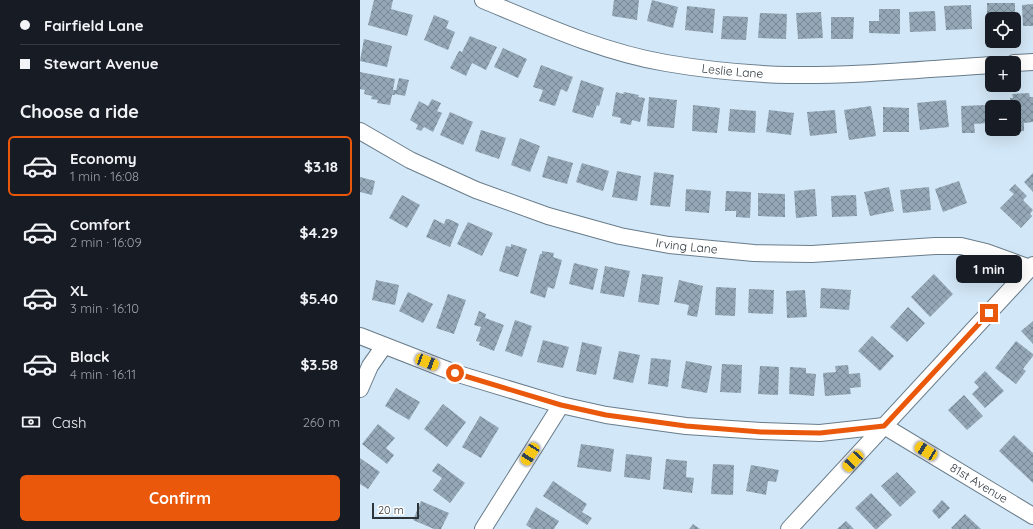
<!DOCTYPE html>
<meta charset="utf-8">
<style>
body{margin:0;font-family:Quicksand,sans-serif;background:#242831;color:#f1f3f6;height:100vh;display:flex;flex-direction:column;font-size:15px;white-space:nowrap}
*{box-sizing:border-box;margin:0}
p{font-size:13px;color:#9ea1a6}
.icon{flex:none;width:22px;height:22px;fill:none;stroke:currentColor;stroke-width:2;stroke-linecap:round;stroke-linejoin:round}
.map{position:relative;flex:1;overflow:hidden}
.drawer{display:flex;flex-direction:column;background:#171b24;width:360px}
.drawer>*{flex:none}
.top-card{display:grid;align-content:center;height:88px;padding:0 20px;background:#171b24}
.buttons{position:absolute;left:625px;top:12px;display:grid;gap:8px}
.buttons a{display:grid;place-items:center;width:36px;height:36px;border-radius:6px;background:#171b24;box-shadow:0 4px 16px #0002;font-size:20px}
.scale{position:absolute;left:12px;bottom:10px;width:47px;box-sizing:border-box;padding-left:4px;border:2px solid #2c343a;border-top:0;font-size:11px;line-height:14px;white-space:nowrap;color:#2c343a;-webkit-text-stroke:3px #fff;paint-order:stroke}
.end{position:absolute;width:18px;height:18px;margin:-9px;border:5px solid #ea580c;background:#fff;box-shadow:0 0 0 2px #fff}
.from{border-radius:50%}
.bubble{position:absolute;height:28px;border-radius:6px;background:#171b24;box-shadow:0 4px 16px #0002;font-size:13px;font-weight:800;line-height:28px;text-align:center}
.car{position:absolute;width:12px;height:24px;margin:-12px -6px;border-radius:5px;box-shadow:0 0 3px 1px #0007;background:linear-gradient(#f5c518 24%,#345 0 40%,#f5c518 0 76%,#345 0 86%,#f5c518 0)}
.top-card b{display:flex;align-items:center;gap:14px;height:38px;font-size:15px}
.top-card b+b{border-top:1px solid #363941}
.top-card i{width:10px;height:10px;background:#f1f3f6}
ul{padding:0;list-style:none}
li{display:flex;align-items:center;gap:12px;height:60px;margin:0 8px 6px;padding:0 12px;border:2px solid transparent;border-radius:6px}
li div{flex:1}
li b{display:block;font-size:15px}
li em{font-style:normal;font-weight:800}
li.selected{border-color:#ea580c}
li>.icon{width:36px;height:36px;stroke-width:1.5}
h2{padding:0 20px;font-size:18px;line-height:48px}
.pay{display:flex;align-items:center;gap:10px;height:44px;padding:0 20px;font-size:15px}
.pay p{margin-inline-start:auto}
.primary-button{display:flex;gap:8px;margin-top:auto;padding:8px 20px}
.primary-button a{flex:1;height:46px;border-radius:6px;background:#ea580c;color:#fff;font-size:16px;font-weight:800;line-height:46px;text-align:center}
main{display:flex;flex:1;min-height:0}
.map>svg:first-child{display:block}
</style>
<main>
<section class="drawer">
<div class="top-card">
<b><i class="from"></i>Fairfield Lane</b>
<b><i></i>Stewart Avenue</b>
</div>
<h2>Choose a ride</h2>
<ul>
<li class="selected"><svg class="icon" aria-label="car" viewBox="0 0 24 24"><path d="M5 17H2v-5l4-1 3-4h7l3 4 3 1v5h-3M9 17h6M6 11h13"/><circle cx="7" cy="17" r="2"/><circle cx="17" cy="17" r="2"/></svg><div><b>Economy</b><p>1 min · 16:08</p></div><em>$3.18</em></li>
<li><svg class="icon" aria-label="car" viewBox="0 0 24 24"><path d="M5 17H2v-5l4-1 3-4h7l3 4 3 1v5h-3M9 17h6M6 11h13"/><circle cx="7" cy="17" r="2"/><circle cx="17" cy="17" r="2"/></svg><div><b>Comfort</b><p>2 min · 16:09</p></div><em>$4.29</em></li>
<li><svg class="icon" aria-label="car" viewBox="0 0 24 24"><path d="M5 17H2v-5l4-1 3-4h7l3 4 3 1v5h-3M9 17h6M6 11h13"/><circle cx="7" cy="17" r="2"/><circle cx="17" cy="17" r="2"/></svg><div><b>XL</b><p>3 min · 16:10</p></div><em>$5.40</em></li>
<li><svg class="icon" aria-label="car" viewBox="0 0 24 24"><path d="M5 17H2v-5l4-1 3-4h7l3 4 3 1v5h-3M9 17h6M6 11h13"/><circle cx="7" cy="17" r="2"/><circle cx="17" cy="17" r="2"/></svg><div><b>Black</b><p>4 min · 16:11</p></div><em>$3.58</em></li>
</ul>
<div class="pay"><svg class="icon" aria-label="cash" viewBox="0 0 24 24"><path d="M3 7h18v10H3z"/><circle cx="12" cy="12" r="2"/></svg>Cash<p>260 m</p></div>
<div class="primary-button"><a>Confirm</a></div>
</section>
<div class="map">
<svg width="673" height="529" viewBox="0 0 673 529">
<defs>
<pattern id="building-cross-hatch" width="8" height="8" patternUnits="userSpaceOnUse"><rect width="8" height="8" fill="#93a7b6"/><path d="M0 0l8 8M0 8l8-8" fill="none" stroke="#788995"/></pattern>
</defs>
<rect width="100%" height="100%" fill="#d2e7f7"/>
<path fill="url(#building-cross-hatch)" d="M14 0H33L31 9 53 15 47 36 8 25Z
M254 0H279L277 20 252 16Z
M292 0 318 7 313 28 287 21Z
M627 3H655V19H632V28H627Z
M673 4V26H663L662 5Z
M611 5 612 29 586 30 584 6Z
M327 6 355 9 353 33 325 30Z
M519 9H540V34L509 33V21H519Z
M575 11 576 31 550 32 549 12Z
M461 12 463 38 438 39 436 13Z
M400 13 427 14 426 39 398 38Z
M74 15 89 21 86 28 95 32 88 50 64 40Z
M363 16 388 17 386 40 361 39Z
M471 17H494L493 39H471Z
M110 36 137 47 126 70 112 63 106 76 90 68 99 51 102 52Z
M4 39 32 46 27 67 0 61Z
M143 48 167 59 158 78 134 67Z
M181 65 213 77 207 92 201 89 195 106 179 101 183 90 173 87Z
M0 72 35 79 33 90H36L39 78 49 80 45 96 35 94V95H32L30 105 17 103 18 100 11 99 12 96 4 94 5 90 0 89Z
M221 80 244 88 239 106 237 105 233 118 212 112Z
M256 92 263 94 264 92 279 95 278 97 285 98 280 122 272 120 271 125 260 123 261 118 252 116Z
M669 93 670 97H673V122L664 123V131L652 132V129H654V107H636V105L650 104V98H653L652 94Z
M289 97 317 100 314 128 287 126Z
M72 99 81 103 77 111 82 113 73 132 64 127 61 131 56 129 58 125 50 120 59 101 68 106Z
M586 100 589 127 560 130 557 103Z
M333 105 360 108 357 133 332 131Z
M626 105 627 123 614 124 615 133H602L601 106Z
M511 106 516 136 489 140 484 110Z
M523 107 549 108V132H523Z
M370 109 396 111 395 133 368 131Z
M409 110 434 113 431 135 406 132Z
M475 110 477 133 450 136 447 112Z
M90 112 113 122 103 145 80 135Z
M121 130 146 138 139 159 115 151Z
M160 138 180 146 170 172 151 165Z
M188 156 213 163 207 184 182 177Z
M222 163 249 171 243 191 216 182Z
M257 171 281 176 277 201 252 197Z
M294 172 314 175 310 207 290 205Z
M673 173V192L664 182Z
M0 177 15 181 12 195 0 192Z
M599 181 607 203 583 212 575 189Z
M655 184 667 196 663 200 673 210 670 214 672 216 661 228 640 208 654 194 649 190Z
M529 187 534 211 510 216 504 192Z
M569 187 571 210 543 213 540 190Z
M326 189 351 191 349 213 325 211Z
M455 189 457 216 436 218 434 191Z
M366 191 391 192 390 218 376 217V211H365Z
M398 193 425 194V217L398 216Z
M42 195 60 205 47 228 29 218Z
M496 195 497 216 472 217 471 196Z
M74 219 84 224 86 219H89L99 224 90 247 66 237Z
M108 222 133 233 122 256 97 244Z
M151 244 167 249 158 277 139 271 146 246 151 247Z
M182 251 194 253 193 257 202 260 194 289 188 287 185 298 170 293 180 254H182Z
M214 263 238 269 233 290 209 284Z
M245 266 270 271 264 297 240 293Z
M282 274 303 277 299 305 278 302Z
M574 274 593 294 570 317 551 297Z
M16 280 39 285 35 305 12 300Z
M319 280 343 286 337 317 327 315 329 305 314 302Z
M356 287 376 288 375 316 355 315Z
M461 288 491 290 489 310 460 308Z
M389 289 414 290 413 314 388 313Z
M445 290 447 317 427 318 426 291Z
M48 292 73 304 63 323 39 311Z
M88 294 106 300 94 334 76 328Z
M548 307 565 323 547 342 530 327Z
M119 311 126 314 125 318 144 325 134 351 119 345 120 342 116 341 121 327 114 325Z
M155 320 172 326 162 357 145 351Z
M673 321V344L661 331Z
M512 336 534 356 520 371 498 351Z
M183 340 209 347 203 368 177 362Z
M656 341 673 354V356L663 369 666 371 656 384 635 368Z
M222 342 242 347 236 375 216 371Z
M259 351 280 355 273 383 253 379Z
M291 358 311 360 308 387 288 384Z
M326 361 352 366 347 393 321 388Z
M362 364 382 365 381 393 360 392Z
M488 365 489 374 500 373 501 387 490 388 491 394 465 396 463 373 476 372 475 366Z
M400 366 419 367 418 395 398 394Z
M430 367 446 368V373L456 374 454 396 429 394Z
M625 371 644 391 625 408 612 394 619 387 614 382Z
M36 388 60 402 49 420 25 406Z
M604 395 623 416 607 430 588 410Z
M83 404 106 422 87 447 64 429Z
M120 416 139 428 121 458 102 447Z
M18 424 35 438 26 448 34 455 27 464 2 444Z
M654 435 673 453V483L639 451Z
M221 444 254 449 251 472 217 467Z
M266 454 292 457 290 480 264 477Z
M0 458 20 472 8 489 0 484Z
M306 459 327 461 326 477 334 478 332 493 303 489Z
M78 463 105 483 90 503 73 490 82 478 72 471Z
M353 464 374 465 373 495 351 494Z
M391 465 419 470 416 482 408 481 406 495 386 491Z
M537 472 556 492 540 507 521 486Z
M193 481 227 504 222 512 232 518 227 525 183 496Z
M511 493 532 515 517 529H515L495 508Z
M582 500 590 508 579 519 572 511Z
M61 501 89 513 81 529H74L53 520Z
M176 507 199 521 194 529H172L166 525Z
M605 514 607 516 621 529H593L591 528Z
M486 521 494 529H477Z
M333 524 340 529H329Z"/>
<g fill="none" stroke-linecap="round" stroke-linejoin="round">
<defs>
<g id="minor">
<path id="s1" d="M123 0C183 25 242 52 306 63 347 70 388 74 429 75 496 76 565 69 632 65"/>
<path d="M654 63 673 62"/>
<path id="s2" d="M0 131 50 160 116 190 188 216 260 236 309 245 394 253 452 254 575 246H601L626 252 670 268"/>
<path id="s3" d="M0 336 95 373 201 405 246 415 326 426 401 431 460 433 524 426 673 516"/>
<path d="M0 389 10 366 24 346"/>
<path d="M123 529 201 405"/>
<path d="M429 529 673 265"/>
</g>
</defs>
<use href="#minor" stroke="#697c8a" stroke-width="18"/>
<use href="#minor" stroke="#fff" stroke-width="16"/>
</g>
<g fill="none" stroke-linecap="round" stroke-linejoin="round">
<path stroke="#ea580c" stroke-width="5" d="M95 373 201 405 246 415 326 426 401 432 460 433 524 426 629 313"/>
</g>
<g text-anchor="middle" stroke-width="3.5" stroke-linejoin="round" paint-order="stroke">
<g font-size="12" fill="#2c343a" stroke="#fff">
<text dy="4" stroke="none"><textPath href="#s1" startOffset="261">Leslie Lane</textPath></text>
<text dy="4" stroke="none"><textPath href="#s2" startOffset="349">Irving Lane</textPath></text>
<text dy="4" stroke="none"><textPath href="#s3" startOffset="649">81st Avenue</textPath></text>
</g>
</g>
</svg>
<div class="buttons">
<a><svg class="icon" aria-label="locate" viewBox="0 0 24 24"><circle cx="12" cy="12" r="6"/><path d="M12 2v4M12 18v4M2 12h4M18 12h4"/></svg></a>
<a>+</a>
<a>−</a>
</div>
<div class="scale">20 m</div>
<i class="end from" style="left:95px;top:373px"></i>
<i class="end" style="left:629px;top:313px"></i>
<div class="bubble" style="left:596px;top:255px;width:66px">1 min</div>
<i class="car" style="left:67px;top:362px;rotate:111deg"></i>
<i class="car" style="left:566px;top:451px;rotate:301deg"></i>
<i class="car" style="left:170px;top:454px;rotate:213deg"></i>
<i class="car" style="left:493px;top:461px;rotate:223deg"></i>
</div>
</main>
